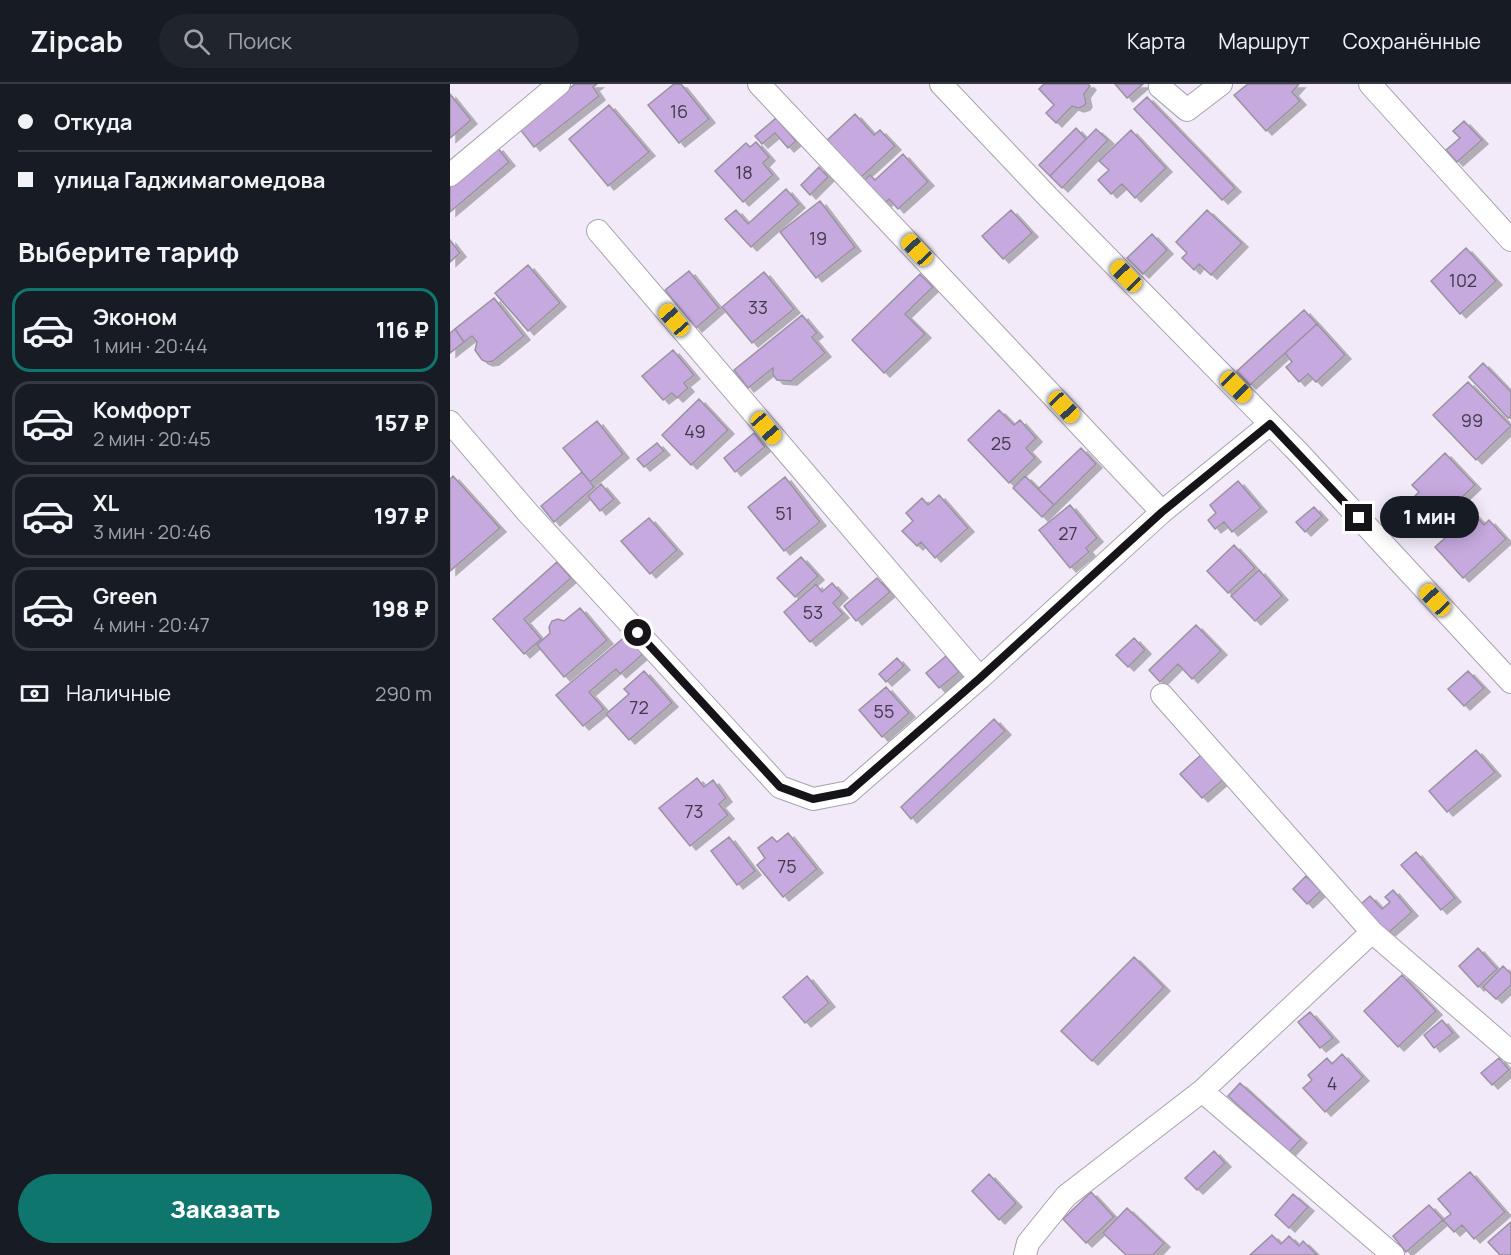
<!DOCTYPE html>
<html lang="ru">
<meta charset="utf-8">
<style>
body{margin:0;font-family:Manrope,sans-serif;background:#20242c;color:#f1f3f6;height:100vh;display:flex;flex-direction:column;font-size:22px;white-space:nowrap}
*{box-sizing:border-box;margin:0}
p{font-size:20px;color:#9ea1a6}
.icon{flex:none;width:33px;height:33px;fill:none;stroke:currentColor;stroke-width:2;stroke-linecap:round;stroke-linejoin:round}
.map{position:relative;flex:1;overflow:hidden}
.side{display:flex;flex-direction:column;background:#171b24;width:450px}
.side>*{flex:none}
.hud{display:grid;align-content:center;height:132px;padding:0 18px;background:#171b24}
.end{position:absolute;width:27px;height:27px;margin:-14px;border:8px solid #161418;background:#fff;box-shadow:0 0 0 3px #fff}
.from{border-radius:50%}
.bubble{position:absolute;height:42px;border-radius:21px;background:#171b24;box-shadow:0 3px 15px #0003;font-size:20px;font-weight:800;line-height:42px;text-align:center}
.car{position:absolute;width:18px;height:36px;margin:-18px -9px;border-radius:8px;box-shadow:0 0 4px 2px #0007;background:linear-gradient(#f5c518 24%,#345 0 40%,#f5c518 0 76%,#345 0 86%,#f5c518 0)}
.hud b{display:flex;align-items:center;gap:21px;height:57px;font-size:22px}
.hud b+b{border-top:2px solid #363941}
.hud i{width:15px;height:15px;background:#f1f3f6}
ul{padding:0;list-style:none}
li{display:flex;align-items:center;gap:18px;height:84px;margin:0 12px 9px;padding:0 6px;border:3px solid #363941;border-radius:18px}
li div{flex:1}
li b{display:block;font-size:22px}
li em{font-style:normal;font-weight:800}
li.on{border-color:#0f766e}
li>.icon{width:54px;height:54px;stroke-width:1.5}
h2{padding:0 18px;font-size:27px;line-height:72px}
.pay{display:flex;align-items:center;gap:15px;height:66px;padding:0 18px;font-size:22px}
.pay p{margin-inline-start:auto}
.cta{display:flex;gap:12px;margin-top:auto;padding:12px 18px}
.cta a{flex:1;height:69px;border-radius:36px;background:#0f766e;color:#fff;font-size:24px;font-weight:800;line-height:69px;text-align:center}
header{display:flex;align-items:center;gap:36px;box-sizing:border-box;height:84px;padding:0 30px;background:#171b24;border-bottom:2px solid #363941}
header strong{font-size:28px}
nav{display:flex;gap:33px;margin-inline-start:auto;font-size:21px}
.search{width:420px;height:54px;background:#20242c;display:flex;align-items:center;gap:15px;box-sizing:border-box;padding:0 21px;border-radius:33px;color:#9ea1a6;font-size:22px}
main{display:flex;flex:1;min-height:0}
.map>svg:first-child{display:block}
</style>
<header>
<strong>Zipcab</strong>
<div class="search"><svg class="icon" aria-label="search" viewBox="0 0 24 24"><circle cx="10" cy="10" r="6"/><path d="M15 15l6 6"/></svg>Поиск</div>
<nav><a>Карта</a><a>Маршрут</a><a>Сохранённые</a></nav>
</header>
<main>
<section class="side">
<div class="hud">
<b><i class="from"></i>Откуда</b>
<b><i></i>улица Гаджимагомедова</b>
</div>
<h2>Выберите тариф</h2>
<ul>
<li class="on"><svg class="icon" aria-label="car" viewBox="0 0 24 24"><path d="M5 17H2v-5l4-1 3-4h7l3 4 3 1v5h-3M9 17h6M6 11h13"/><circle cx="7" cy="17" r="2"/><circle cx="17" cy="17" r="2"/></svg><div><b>Эконом</b><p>1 мин · 20:44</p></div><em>116 ₽</em></li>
<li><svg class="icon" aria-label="car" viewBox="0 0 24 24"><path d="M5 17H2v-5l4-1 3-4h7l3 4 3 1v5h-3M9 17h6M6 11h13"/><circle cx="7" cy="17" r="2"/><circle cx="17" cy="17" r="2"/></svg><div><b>Комфорт</b><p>2 мин · 20:45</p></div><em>157 ₽</em></li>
<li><svg class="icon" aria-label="car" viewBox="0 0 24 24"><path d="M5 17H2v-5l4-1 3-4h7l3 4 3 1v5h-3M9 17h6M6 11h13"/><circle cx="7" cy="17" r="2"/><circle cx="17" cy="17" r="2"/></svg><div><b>XL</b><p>3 мин · 20:46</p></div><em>197 ₽</em></li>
<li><svg class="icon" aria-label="car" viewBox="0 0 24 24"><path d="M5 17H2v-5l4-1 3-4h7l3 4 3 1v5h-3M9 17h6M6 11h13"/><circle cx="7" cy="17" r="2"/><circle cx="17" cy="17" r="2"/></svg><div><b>Green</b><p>4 мин · 20:47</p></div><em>198 ₽</em></li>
</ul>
<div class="pay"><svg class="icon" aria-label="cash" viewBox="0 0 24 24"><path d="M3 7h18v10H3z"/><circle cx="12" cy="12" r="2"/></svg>Наличные<p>290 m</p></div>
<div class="cta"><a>Заказать</a></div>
</section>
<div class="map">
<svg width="1061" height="1171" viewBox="0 0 1061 1171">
<defs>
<filter id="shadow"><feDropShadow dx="6" dy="4" stdDeviation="0" flood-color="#0004"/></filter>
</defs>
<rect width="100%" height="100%" fill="#f2eaf8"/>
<path fill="#c6a9df" stroke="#99929f" stroke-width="1.5" filter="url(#shadow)" d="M125 0H147L143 3 149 12 84 63 69 44Z
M224 0H231L259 35 229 59 198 21Z
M594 0H638L640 2 634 10 636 19 634 22 628 24 622 22 606 39 596 29 604 21 589 5Z
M665 0H693L677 14Z
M798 0H849L842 8 850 17 816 47 784 11Z
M0 10 21 36 0 54Z
M697 13 785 104 772 116 684 25Z
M159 21 199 68 158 102 119 55Z
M405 30 424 51 430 46 445 62 408 96 374 59Z
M326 34 346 57 338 64 325 49 312 60 305 52Z
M1014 37 1032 56 1007 78 996 66 1010 54 1003 47Z
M626 44 636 55 600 92 589 81Z
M646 45 658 56 612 104 600 92Z
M681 46 716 84 685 114 672 100 661 110 648 96 659 86 649 77Z
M306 58 319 73 313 79 323 91 293 118 265 87 296 59 300 63Z
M47 63 59 78 0 128V102Z
M453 70 478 98 448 125 439 115 430 124 409 101 420 91 425 96Z
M369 83 378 93 360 111 351 101Z
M336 105 349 120 301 163 275 135 286 126 298 140Z
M370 117 405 163 366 194 330 148Z
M561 126 582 149 553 175 532 152Z
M757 126 792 159 761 191 749 180 744 186 732 174 737 169 726 158Z
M702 150 717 166 693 190 677 174Z
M0 156 10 169 0 178Z
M1016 164 1046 197 1010 230 981 197Z
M78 181 110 219 78 247 45 209Z
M239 187 269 224 246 244 215 206Z
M314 188 344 225 302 259 272 223Z
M470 190 483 203 455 230 475 250 434 289 402 256Z
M44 214 74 252 43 277 37 278 32 276 25 266 27 258 22 252 14 258 5 245Z
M854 226 867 240 800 301 787 287Z
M352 231 367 249 362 253 375 269 341 297 327 296 323 291V284L298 304 284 286Z
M867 240 895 271 866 298 858 290 849 298 836 283 842 278 835 269Z
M5 245 14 258 0 269V249Z
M223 266 244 291 234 299 238 304 227 314 222 309 213 316 192 292Z
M1033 279 1061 308V332L1058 334 1019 293Z
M1018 298 1061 342 1026 376 983 331Z
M249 315 278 346 241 381 212 351Z
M549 326 564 341 570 336 586 354 576 364 585 374 559 399 518 356Z
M147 337 173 370 140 398 113 364Z
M304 349 315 363 285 388 274 374Z
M207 359 214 367 194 383 187 375Z
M631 364 646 380 604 421 588 405Z
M995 369 1025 401 993 431 984 421 977 428 963 414 969 408 962 401Z
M132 388 144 403 104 438 91 422Z
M3 392 50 444 0 487V395Z
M575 392 604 421 592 433 563 404Z
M335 393 370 438 334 467 298 423Z
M788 397 811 424 782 448 774 438 765 445 758 436 766 429 760 421Z
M151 400 164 415 150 427 138 412Z
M489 411 518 444 485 474 471 458 467 462 452 447 463 437 456 429 472 414 478 421Z
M620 421 647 454 636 464 639 468 620 484 589 446Z
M864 423 872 432 855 448 846 438Z
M1023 429 1034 441 1039 436 1056 455 1013 494 985 463Z
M199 434 227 466 200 490 171 457Z
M784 461 805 484 778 509 757 487Z
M351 473 368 492 345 513 327 494Z
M107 478 121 494 74 535 91 555 74 570 43 535Z
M809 486 832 512 805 537 781 512Z
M427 494 440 508 406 537 394 522Z
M382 499 392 510 383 519 393 530 360 558 334 528 366 500 372 508Z
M130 524 157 556 114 593 87 561 100 549 99 543 102 537 108 535 114 537Z
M746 541 771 567 742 595 728 580 710 598 699 586Z
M177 551 193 570 170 590 166 585 139 608 154 625 133 642 106 611Z
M684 554 695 566 678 583 666 571Z
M496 572 509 588 489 604 476 589Z
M447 574 454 582 436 598 429 590Z
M194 587 222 619 179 656 156 630 179 610 174 605Z
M1018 587 1034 604 1014 622 998 605Z
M436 603 459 629 432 653 409 626Z
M544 635 555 647 461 735 451 723Z
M1026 666 1045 688 997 728 979 707Z
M752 670 774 695 752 714 730 690Z
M247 694 254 703 263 696 276 714 269 720 278 731 240 762 209 724Z
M338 749 367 785 333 813 307 781 315 774 308 764 322 753 327 758Z
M279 753 305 787 287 801 261 767Z
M966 768 1005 814 991 826 951 781Z
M856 792 871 807 857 820 843 805Z
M943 806 962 828 937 850 911 820 920 812 932 825 940 818 935 813Z
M1028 864 1047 885 1028 903 1009 882Z
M684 873 714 903 642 977 611 947Z
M1053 882 1061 890V901L1046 915 1033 903Z
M952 891 986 927 948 963 914 927Z
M357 892 379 919 355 939 333 913Z
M860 928 883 954 870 964 848 938Z
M992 936 1003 949 984 964 974 951Z
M892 970 913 993 875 1028 853 1004 862 996 858 991 877 974 882 980Z
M1049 974 1059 986 1042 1001 1031 989Z
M790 999 851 1055 839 1068 778 1012Z
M764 1067 775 1079 747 1106 735 1094Z
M1020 1088 1055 1128 1024 1155 1012 1141 1004 1148 993 1136 1001 1130 988 1115Z
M539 1090 566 1119 549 1136 522 1107Z
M641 1108 664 1133 636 1159 613 1135Z
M843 1110 858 1123 839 1144 825 1131Z
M979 1121 993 1136 956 1168 943 1152Z
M677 1124 714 1159 703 1171H676L653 1149Z
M1061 1138V1171H1050L1038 1158Z
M822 1151 831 1160 839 1152 849 1162 853 1157 867 1171H800Z"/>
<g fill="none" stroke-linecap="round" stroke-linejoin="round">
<defs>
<path id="minor" d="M309 0 712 428
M491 0 598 113 848 368 1061 598
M920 0 1061 156
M710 3 737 26 771 0
M0 91 109 0
M148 147 530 594
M0 338 78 429 330 703 363 715 399 708 530 594 712 428 820 340
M712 611 922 848
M752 1007 943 1171
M575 1171 578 1159 616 1112 752 1007 922 848 1061 968"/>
</defs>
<use href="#minor" stroke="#a8a1ae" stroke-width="24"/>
<use href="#minor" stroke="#fff" stroke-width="22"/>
</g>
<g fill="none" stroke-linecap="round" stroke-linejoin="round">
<path stroke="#161418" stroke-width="8" d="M188 549 330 703 363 715 399 708 530 594 712 428 820 340 909 434"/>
</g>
<g text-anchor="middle" stroke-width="5" stroke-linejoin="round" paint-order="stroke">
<g font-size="18" fill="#42394a">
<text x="229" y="34">16</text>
<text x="294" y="95">18</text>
<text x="368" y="161">19</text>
<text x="1013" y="203">102</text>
<text x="308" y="230">33</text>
<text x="1022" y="343">99</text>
<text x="245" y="354">49</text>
<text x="551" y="366">25</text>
<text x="334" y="436">51</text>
<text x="618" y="456">27</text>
<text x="363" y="535">53</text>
<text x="189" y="630">72</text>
<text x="434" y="634">55</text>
<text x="244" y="734">73</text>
<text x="337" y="789">75</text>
<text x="882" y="1006">4</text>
</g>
</g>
</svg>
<i class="end from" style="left:188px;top:549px"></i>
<i class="end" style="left:909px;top:434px"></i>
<div class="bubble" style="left:930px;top:412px;width:99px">1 мин</div>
<i class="car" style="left:467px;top:166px;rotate:317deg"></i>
<i class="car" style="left:676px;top:192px;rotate:316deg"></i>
<i class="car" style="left:224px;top:236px;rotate:319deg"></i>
<i class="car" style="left:786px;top:303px;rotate:135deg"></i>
<i class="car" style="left:614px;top:323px;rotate:137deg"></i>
<i class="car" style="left:316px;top:344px;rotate:139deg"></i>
<i class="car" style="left:985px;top:516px;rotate:317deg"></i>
</div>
</main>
